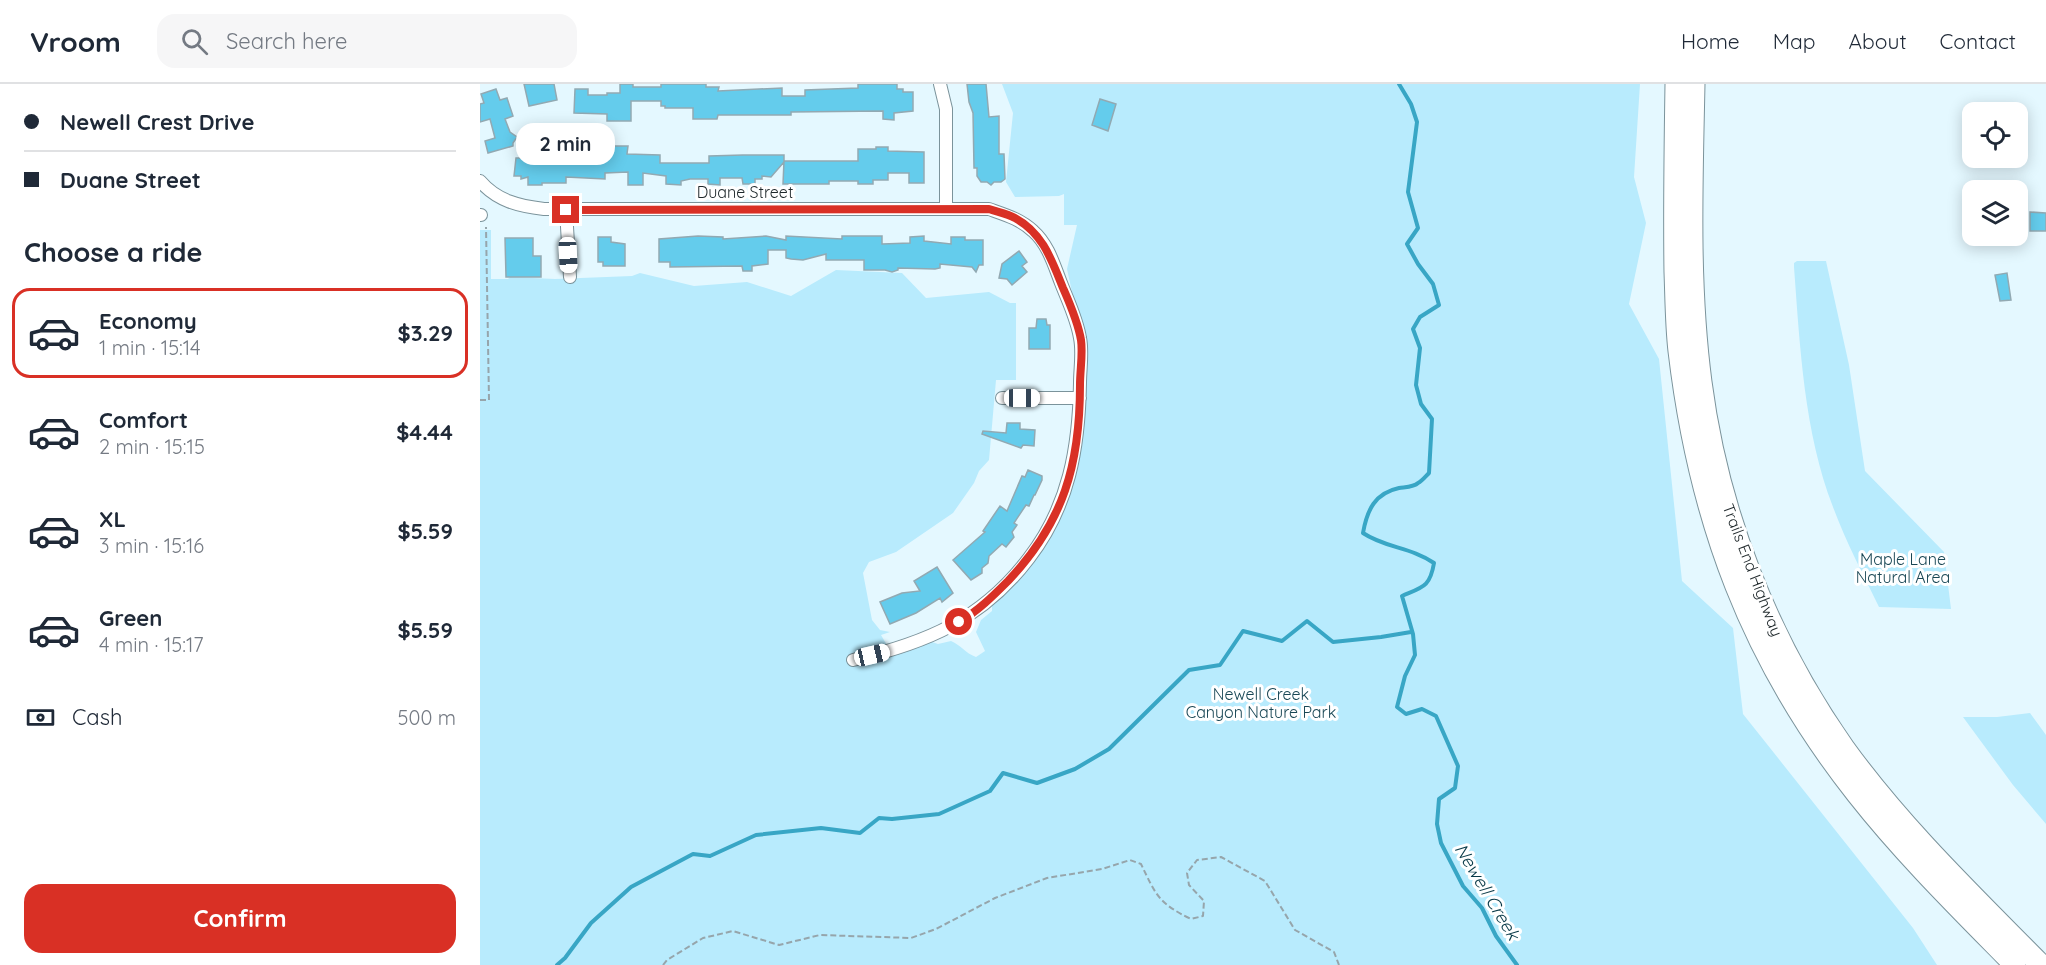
<!DOCTYPE html>
<meta charset="utf-8">
<style>
body{margin:0;font-family:Quicksand,sans-serif;background:#f6f6f7;color:#1f2937;height:100vh;display:flex;flex-direction:column;font-size:22px;white-space:nowrap}
*{box-sizing:border-box;margin:0}
p{font-size:20px;color:#747a83}
.icon{flex:none;width:33px;height:33px;fill:none;stroke:currentColor;stroke-width:2;stroke-linecap:round;stroke-linejoin:round}
.map{position:relative;flex:1;overflow:hidden}
.details{display:flex;flex-direction:column;background:#fff;width:480px}
.details>*{flex:none}
.hud{display:grid;align-content:center;height:132px;padding:0 24px;background:#fff}
.controls{position:absolute;left:1482px;top:18px;display:grid;gap:12px}
.controls a{display:grid;place-items:center;width:66px;height:66px;border-radius:12px;background:#fff;box-shadow:0 3px 15px #0003;font-size:30px}
.end{position:absolute;width:27px;height:27px;margin:-14px;border:8px solid #d93025;background:#fff;box-shadow:0 0 0 3px #fff}
.from{border-radius:50%}
.bubble{position:absolute;height:42px;border-radius:18px;background:#fff;box-shadow:0 3px 15px #0003;font-size:20px;font-weight:800;line-height:42px;text-align:center}
.car{position:absolute;width:18px;height:36px;margin:-18px -9px;border-radius:8px;box-shadow:0 0 4px 2px #0007;background:linear-gradient(#fff 24%,#345 0 40%,#fff 0 76%,#345 0 86%,#fff 0)}
.hud b{display:flex;align-items:center;gap:21px;height:57px;font-size:22px}
.hud b+b{border-top:2px solid #e0e1e3}
.hud i{width:15px;height:15px;background:#1f2937}
ul{padding:0;list-style:none}
li{display:flex;align-items:center;gap:18px;height:90px;margin:0 12px 9px;padding:0 12px;border:3px solid transparent;border-radius:18px}
li div{flex:1}
li b{display:block;font-size:22px}
li em{font-style:normal;font-weight:800}
li.current{border-color:#d93025}
li>.icon{width:54px;height:54px;stroke-width:1.5}
h2{padding:0 24px;font-size:27px;line-height:72px}
.pay{display:flex;align-items:center;gap:15px;height:66px;padding:0 24px;font-size:22px}
.pay p{margin-inline-start:auto}
.primary-button{display:flex;gap:12px;margin-top:auto;padding:12px 24px}
.primary-button a{flex:1;height:69px;border-radius:18px;background:#d93025;color:#fff;font-size:24px;font-weight:800;line-height:69px;text-align:center}
header{display:flex;align-items:center;gap:36px;box-sizing:border-box;height:84px;padding:0 30px;background:#fff;border-bottom:2px solid #e0e1e3}
header strong{font-size:28px}
nav{display:flex;gap:33px;margin-inline-start:auto;font-size:21px}
.search{width:420px;height:54px;background:#f6f6f7;display:flex;align-items:center;gap:15px;box-sizing:border-box;padding:0 21px;border-radius:18px;color:#747a83;font-size:22px}
main{display:flex;flex:1;min-height:0}
.map>svg:first-child{display:block}
</style>
<header>
<strong>Vroom</strong>
<div class="search"><svg class="icon" aria-label="search" viewBox="0 0 24 24"><circle cx="10" cy="10" r="6"/><path d="M15 15l6 6"/></svg>Search here</div>
<nav><a>Home</a><a>Map</a><a>About</a><a>Contact</a></nav>
</header>
<main>
<section class="details">
<div class="hud">
<b><i class="from"></i>Newell Crest Drive</b>
<b><i></i>Duane Street</b>
</div>
<h2>Choose a ride</h2>
<ul>
<li class="current"><svg class="icon" aria-label="car" viewBox="0 0 24 24"><path d="M5 17H2v-5l4-1 3-4h7l3 4 3 1v5h-3M9 17h6M6 11h13"/><circle cx="7" cy="17" r="2"/><circle cx="17" cy="17" r="2"/></svg><div><b>Economy</b><p>1 min · 15:14</p></div><em>$3.29</em></li>
<li><svg class="icon" aria-label="car" viewBox="0 0 24 24"><path d="M5 17H2v-5l4-1 3-4h7l3 4 3 1v5h-3M9 17h6M6 11h13"/><circle cx="7" cy="17" r="2"/><circle cx="17" cy="17" r="2"/></svg><div><b>Comfort</b><p>2 min · 15:15</p></div><em>$4.44</em></li>
<li><svg class="icon" aria-label="car" viewBox="0 0 24 24"><path d="M5 17H2v-5l4-1 3-4h7l3 4 3 1v5h-3M9 17h6M6 11h13"/><circle cx="7" cy="17" r="2"/><circle cx="17" cy="17" r="2"/></svg><div><b>XL</b><p>3 min · 15:16</p></div><em>$5.59</em></li>
<li><svg class="icon" aria-label="car" viewBox="0 0 24 24"><path d="M5 17H2v-5l4-1 3-4h7l3 4 3 1v5h-3M9 17h6M6 11h13"/><circle cx="7" cy="17" r="2"/><circle cx="17" cy="17" r="2"/></svg><div><b>Green</b><p>4 min · 15:17</p></div><em>$5.59</em></li>
</ul>
<div class="pay"><svg class="icon" aria-label="cash" viewBox="0 0 24 24"><path d="M3 7h18v10H3z"/><circle cx="12" cy="12" r="2"/></svg>Cash<p>500 m</p></div>
<div class="primary-button"><a>Confirm</a></div>
</section>
<div class="map">
<svg width="1566" height="881" viewBox="0 0 1566 881">
<rect width="100%" height="100%" fill="#e4f8ff"/>
<path fill="#b8ebfd" d="M522 0H1160L1154 93 1166 139 1149 220 1179 275 1202 497 1253 544 1263 630 1433 844 1457 881H0V146H11V195H28L30 193 75 195 152 192 160 189 214 202 267 198 311 212 356 186 422 189 446 214 509 208 530 219H536V296H516L509 376 499 387 494 399 473 429 416 468 389 478 383 489 392 536 400 546 410 548 401 551 408 563 443 555 458 560 471 557C481 561 485 569 496 573L505 567 496 548 501 536 512 527V517L586 416 606 273 587 185 597 141H584V110L579 112 535 113 526 98 533 29Z
M1317 177H1346L1369 281 1385 387 1464 468 1471 525 1399 523C1383 490 1366 458 1353 423 1324 348 1320 263 1314 183V179Z
M1550 629 1566 651V740L1533 701 1483 633H1517Z"/>
<g fill="none" stroke-linecap="round" stroke-linejoin="round">
<path stroke="#38a6c5" stroke-width="4" d="M919 0 931 20 937 38 928 108 938 144 927 160 938 180 953 200 959 221 940 233 933 245 940 264 936 301 941 320 952 335 949 389C946 392 942 397 938 399 934 403 925 403 919 404 895 409 887 426 883 449 905 464 931 463 954 479 950 503 943 503 922 512L933 550 935 571 925 592 917 623 926 630 942 625 956 632 978 682 975 704 959 715 957 740 961 759 983 802 1002 824 1016 852 1037 881
M77 881 85 874 111 839 151 803 213 770 230 772 276 751 341 744 380 749 399 734 412 735 459 730 510 707 523 689 557 699 595 685 629 665 709 586 740 581 763 547 802 557 827 537 853 558 901 553 931 548"/>
</g>
<path fill="#64ccec" stroke="#92a9b2" stroke-width="1.5" d="M44 0H74L77 16 49 22Z
M140 0H153V3H181V0H226V3H239L238 7 302 4V12H325V6L378 4V0H417V5H423V8H433V27L414 29V36L403 35V27L311 28V31H238L237 35H213V24H185V22H181V17H151V37H127V30L94 29 95 5H108V11H127V9H140Z
M487 0H506L509 33 519 32V70H524L525 95 521 98H514L511 101 507 98H501L497 92V84H494L493 29 489 18Z
M16 5 20 16 27 14 33 32 25 35 30 48 37 53 33 59V62L8 69 5 57 15 54 10 35 0 38V20L4 19 1 10Z
M620 15 636 20 628 47 612 41Z
M94 62H148L147 70 180 71V79H229V72L263 71H304V78L291 93 282 92V95H275V100H263L262 94H240V101L228 100V95H210L201 97V101L186 100V92L163 89V101H148V88L125 89V95L86 93V99H62V101H48V93L41 95V92H34L36 74H62V69H89L91 74H94Z
M396 63H408V67L444 68V99H429V89H408V96H393V100H378V97H349V100H303L304 77H378V65H396Z
M1550 128 1566 129V147H1550Z
M218 152 243 153V155L286 152 306 156V152L362 155V152H402V160L430 159V153L444 152V157L471 160V153H485V156H503V181H499L496 188 492 183 460 180V184L455 185 418 184V186L412 188 405 186H384V176H346V170L323 176 311 175 306 174V166H288V180L272 182V187H263L262 182 190 183V178H179V155Z
M118 153H131V158L145 160V182H123V178H118Z
M25 154H53V172H61V193H26Z
M539 167 547 178 542 182 547 188 532 201 527 195 519 194 522 180Z
M1527 189 1531 216 1520 217 1515 191Z
M557 235H566L567 241H570V265H549V244H556Z
M527 339H540V345L555 346 554 362 543 361 541 364 502 350 503 347 526 349Z
M548 386 562 392V396L555 411H554L549 422 546 421 534 439 537 441 532 448 534 453 526 463 522 460 509 472 508 479 502 484V489L491 496 473 476 505 448 503 447 520 422 527 427 542 392 545 393Z
M457 483 473 509 462 518 460 514 436 529 410 540 400 518 422 509 440 507 434 497Z"/>
<g fill="none" stroke-linecap="round" stroke-linejoin="round">
<defs>
<path id="street" d="M460 0 466 25V124
M0 97C17 117 39 122 64 125H509C526 131 540 135 553 147 568 160 574 181 581 199 588 217 597 235 600 254 603 268 600 285 600 299 599 364 589 422 549 474 502 536 446 559 373 576
M86 126 90 193
M0 131H1
M522 314H600"/>
<path id="highway" d="M1196 0C1195 63 1194 125 1195 188 1196 214 1196 241 1199 267 1219 436 1271 576 1377 710 1425 771 1481 826 1535 881
M1214 0C1212 99 1208 199 1221 298 1238 429 1288 556 1364 664 1421 743 1493 812 1561 881"/>
</defs>
<use href="#street" stroke="#7b939b" stroke-width="14"/>
<use href="#highway" stroke="#7b939b" stroke-width="23"/>
<path stroke="#96a5ab" stroke-width="2" stroke-dasharray="6 3" stroke-linecap="butt" d="M0 316H9L6 143
M183 881 187 876 223 854 253 847 299 861 340 851 431 854 456 845 515 814 567 794 622 785 650 776 661 780C676 811 678 819 711 835L723 832 724 817 709 801 707 789 717 776 741 773 785 797 815 846 854 868 859 881"/>
<use href="#street" stroke="#fff" stroke-width="12"/>
<use href="#highway" stroke="#fff" stroke-width="21"/>
</g>
<g fill="none" stroke-linecap="round" stroke-linejoin="round">
<path stroke="#d93025" stroke-width="8" d="M86 126 509 125C518 128 528 130 535 134 563 149 572 177 583 204 590 220 598 238 601 256 603 270 600 286 600 301 600 380 584 438 528 497 513 512 498 527 479 538"/>
</g>
<g text-anchor="middle" stroke-width="6" stroke-linejoin="round" paint-order="stroke">
<g font-size="16" fill="#1f282b" stroke="#fff">
<text x="265" y="114">Duane Street</text>
<text transform="translate(1273 486) rotate(69)" y="6">Trails End Highway</text>
</g>
<g font-size="16" fill="#194755" stroke="#fff">
<text x="1423" y="481">Maple Lane<tspan x="1423" dy="18">Natural Area</tspan></text>
<text x="781" y="616">Newell Creek<tspan x="781" dy="18">Canyon Nature Park</tspan></text>
</g>
<g font-size="18" font-style="italic" fill="#073947" stroke="#fff">
<text transform="translate(1007 808) rotate(59)" y="6">Newell Creek</text>
</g>
</g>
</svg>
<div class="controls">
<a><svg class="icon" aria-label="locate" viewBox="0 0 24 24"><circle cx="12" cy="12" r="6"/><path d="M12 2v4M12 18v4M2 12h4M18 12h4"/></svg></a>
<a><svg class="icon" aria-label="layers" viewBox="0 0 24 24"><path d="M12 4l9 5-9 5-9-5zM3 14l9 5 9-5"/></svg></a>
</div>
<i class="end from" style="left:479px;top:538px"></i>
<i class="end" style="left:86px;top:126px"></i>
<div class="bubble" style="left:36px;top:39px;width:99px">2 min</div>
<i class="car" style="left:88px;top:171px;rotate:177deg"></i>
<i class="car" style="left:542px;top:314px;rotate:90deg"></i>
<i class="car" style="left:392px;top:571px;rotate:77deg"></i>
</div>
</main>
